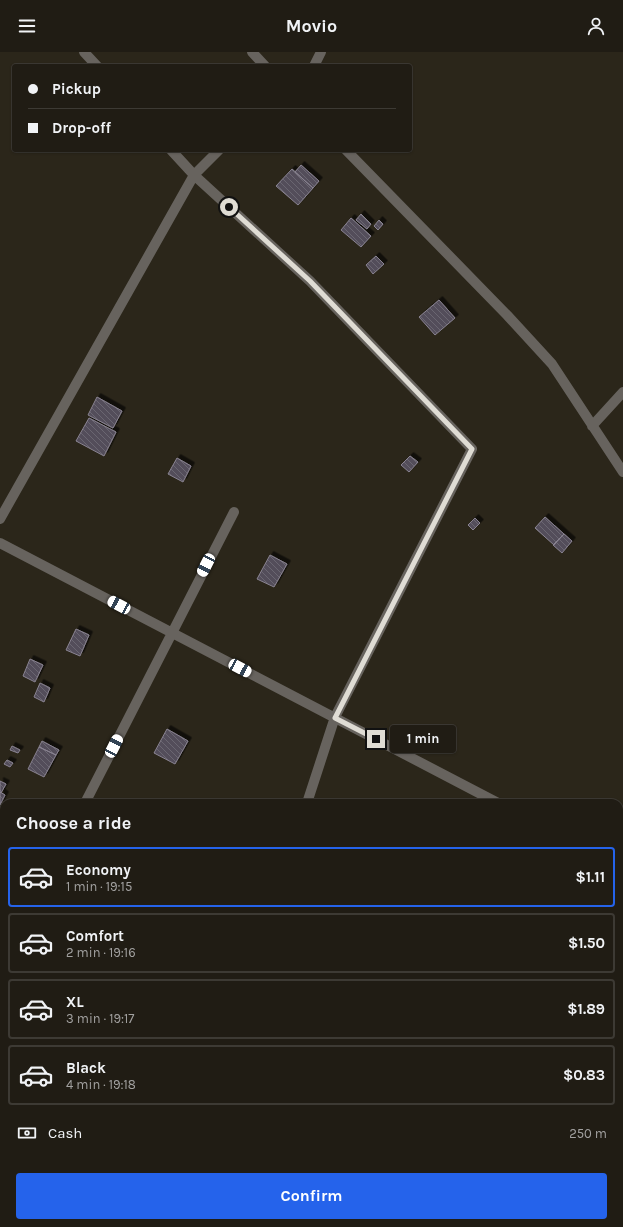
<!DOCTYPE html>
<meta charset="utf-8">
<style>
body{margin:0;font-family:Karla,sans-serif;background:#2d2922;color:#f1f3f6;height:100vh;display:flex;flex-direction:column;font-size:15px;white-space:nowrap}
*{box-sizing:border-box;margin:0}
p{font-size:13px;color:#a2a1a0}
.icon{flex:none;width:22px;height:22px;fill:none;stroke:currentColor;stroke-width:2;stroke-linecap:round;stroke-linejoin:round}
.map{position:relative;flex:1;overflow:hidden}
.panel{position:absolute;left:0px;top:747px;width:623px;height:428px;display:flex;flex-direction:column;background:#201c14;border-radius:12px 12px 0 0;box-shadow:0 1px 3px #0004,0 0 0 1px #3d3a34}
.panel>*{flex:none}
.guide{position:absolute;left:12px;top:12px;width:400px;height:88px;border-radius:4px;box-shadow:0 1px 3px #0004,0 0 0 1px #3d3a34;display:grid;align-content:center;height:88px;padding:0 16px;background:#201c14}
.end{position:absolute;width:18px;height:18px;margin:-9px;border:5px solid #dfdcd4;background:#111;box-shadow:0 0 0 2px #111}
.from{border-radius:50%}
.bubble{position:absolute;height:28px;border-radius:4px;background:#201c14;box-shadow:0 1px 3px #0004,0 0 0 1px #3d3a34;font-size:13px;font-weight:700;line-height:28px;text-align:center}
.car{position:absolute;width:12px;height:24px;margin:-12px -6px;border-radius:5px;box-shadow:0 0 3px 1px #0007;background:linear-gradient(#fff 24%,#345 0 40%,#fff 0 76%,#345 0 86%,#fff 0)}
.guide b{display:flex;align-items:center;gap:14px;height:38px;font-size:15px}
.guide b+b{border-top:1px solid #3d3a34}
.guide i{width:10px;height:10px;background:#f1f3f6}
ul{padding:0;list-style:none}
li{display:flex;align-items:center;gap:12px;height:60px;margin:0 8px 6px;padding:0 8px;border:2px solid #3d3a34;border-radius:4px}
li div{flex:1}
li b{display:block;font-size:15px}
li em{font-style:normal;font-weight:700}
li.on{border-color:#2563eb}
li>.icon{width:36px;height:36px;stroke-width:1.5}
h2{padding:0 16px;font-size:18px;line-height:48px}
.pay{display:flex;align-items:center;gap:10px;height:44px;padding:0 16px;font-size:15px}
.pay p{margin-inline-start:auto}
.action{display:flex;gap:8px;margin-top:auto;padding:8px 16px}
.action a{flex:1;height:46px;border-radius:4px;background:#2563eb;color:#fff;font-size:16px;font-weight:700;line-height:46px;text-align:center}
header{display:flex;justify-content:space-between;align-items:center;height:52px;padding:0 16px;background:#201c14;font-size:18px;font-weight:700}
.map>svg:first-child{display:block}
</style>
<header><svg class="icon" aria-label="menu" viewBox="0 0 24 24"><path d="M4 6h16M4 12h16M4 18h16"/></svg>Movio<svg class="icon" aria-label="person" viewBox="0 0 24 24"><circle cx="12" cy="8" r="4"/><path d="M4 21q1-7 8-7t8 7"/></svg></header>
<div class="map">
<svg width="623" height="1175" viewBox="0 0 623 1175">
<defs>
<pattern id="forest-crowns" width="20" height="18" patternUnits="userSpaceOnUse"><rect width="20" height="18" fill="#5a6445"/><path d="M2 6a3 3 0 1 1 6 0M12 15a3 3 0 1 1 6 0" fill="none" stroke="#717a5f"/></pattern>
<pattern id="building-back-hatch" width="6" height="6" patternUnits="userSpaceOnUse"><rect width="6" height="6" fill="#534d5a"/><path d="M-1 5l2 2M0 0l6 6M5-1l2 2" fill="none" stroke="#6b6671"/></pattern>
<filter id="shadow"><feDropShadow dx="3.5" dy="-3.5" stdDeviation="0" flood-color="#0009"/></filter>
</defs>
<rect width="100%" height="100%" fill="#2b261a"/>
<path fill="url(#forest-crowns)" d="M4 1088V1139L2 1141 4 1171H29L38 1175H0V1095Z
M65 1171H100L99 1175H62Z"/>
<path fill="url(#building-back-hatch)" stroke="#898391" filter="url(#shadow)" d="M301 113 319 129 313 136 295 120Z
M292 117 313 136 298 153 276 134Z
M361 162 371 172 367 177 356 168Z
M351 166 371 184 361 195 341 178Z
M379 168 383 172 378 178 374 174Z
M376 204 384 212 373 222 366 213Z
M439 248 455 266 435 283 419 265Z
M97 345 122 359 113 376 88 363Z
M89 366 116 380 104 404 76 389Z
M410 404 418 410 409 420 401 413Z
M177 406 191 414 183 430 168 422Z
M545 465 564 482 554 493 535 476Z
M475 466 480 471 473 478 468 473Z
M564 482 572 489 562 501 553 493Z
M270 503 287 512 274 535 257 527Z
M76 577 89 583 80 604 66 598Z
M30 607 43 613 35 630 23 624Z
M40 631 50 636 44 650 34 645Z
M167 677 188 689 175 712 154 701Z
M42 689 59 698 56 703 39 695Z
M12 694 20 698 18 701 10 698Z
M39 695 56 703 44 725 28 717Z
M7 708 13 711 10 715 4 712Z
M0 729 6 732 1 741 0 740Z
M0 740 5 743 0 753Z
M4 960V972L0 970Z
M0 970 4 972V991L0 989Z
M346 1171H368L366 1175H344Z
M396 1171H420L424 1173 422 1175H394Z
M422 1171H433L431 1175Z
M512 1171H542L540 1175H520Z"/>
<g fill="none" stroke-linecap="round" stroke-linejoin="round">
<path stroke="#67635e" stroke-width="10" d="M84 0 97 14
M252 0 265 14
M314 14 321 0
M171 98 194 123 310 229 472 397 335 665 307 751
M346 98 507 263 552 312 623 420
M592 374 623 340
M0 467 194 123 219 98
M0 491 498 751
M85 751 234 460
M0 794 4 796
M619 814 623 816
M0 1030 4 1032
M619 1109 623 1100
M309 1171 317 1175
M125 1175 126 1171
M591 1175 592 1171"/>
</g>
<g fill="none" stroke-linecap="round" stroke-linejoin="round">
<path stroke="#dfdcd4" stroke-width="5" d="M229 155 310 229 472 397 335 666 376 687"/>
</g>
</svg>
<i class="end from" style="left:229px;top:155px"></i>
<i class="end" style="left:376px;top:687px"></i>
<div class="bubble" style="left:390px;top:673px;width:66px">1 min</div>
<i class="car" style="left:206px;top:513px;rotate:207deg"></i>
<i class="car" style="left:119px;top:553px;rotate:298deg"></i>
<i class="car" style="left:240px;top:616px;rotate:118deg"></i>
<i class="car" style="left:114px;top:694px;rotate:27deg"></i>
<div class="guide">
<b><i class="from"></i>Pickup</b>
<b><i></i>Drop-off</b>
</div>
<section class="panel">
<h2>Choose a ride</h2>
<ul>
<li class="on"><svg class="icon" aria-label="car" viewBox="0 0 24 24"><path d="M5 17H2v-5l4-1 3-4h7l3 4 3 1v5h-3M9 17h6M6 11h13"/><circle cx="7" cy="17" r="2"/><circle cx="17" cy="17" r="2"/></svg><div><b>Economy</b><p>1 min · 19:15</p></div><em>$1.11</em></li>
<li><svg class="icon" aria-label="car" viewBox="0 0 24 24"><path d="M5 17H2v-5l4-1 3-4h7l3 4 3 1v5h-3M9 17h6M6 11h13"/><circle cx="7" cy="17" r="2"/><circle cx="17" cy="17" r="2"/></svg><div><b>Comfort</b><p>2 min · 19:16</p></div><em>$1.50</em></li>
<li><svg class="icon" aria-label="car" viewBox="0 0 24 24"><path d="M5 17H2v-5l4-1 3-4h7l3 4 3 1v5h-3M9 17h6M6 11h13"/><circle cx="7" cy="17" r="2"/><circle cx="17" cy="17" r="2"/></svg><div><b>XL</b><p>3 min · 19:17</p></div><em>$1.89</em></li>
<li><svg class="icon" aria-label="car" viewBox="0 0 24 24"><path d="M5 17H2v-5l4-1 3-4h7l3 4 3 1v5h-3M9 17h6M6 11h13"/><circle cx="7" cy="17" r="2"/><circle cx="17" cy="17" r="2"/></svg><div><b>Black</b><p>4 min · 19:18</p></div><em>$0.83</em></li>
</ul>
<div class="pay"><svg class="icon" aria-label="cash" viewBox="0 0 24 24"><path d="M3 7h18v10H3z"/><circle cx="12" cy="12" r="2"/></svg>Cash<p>250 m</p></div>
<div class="action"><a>Confirm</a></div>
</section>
</div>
